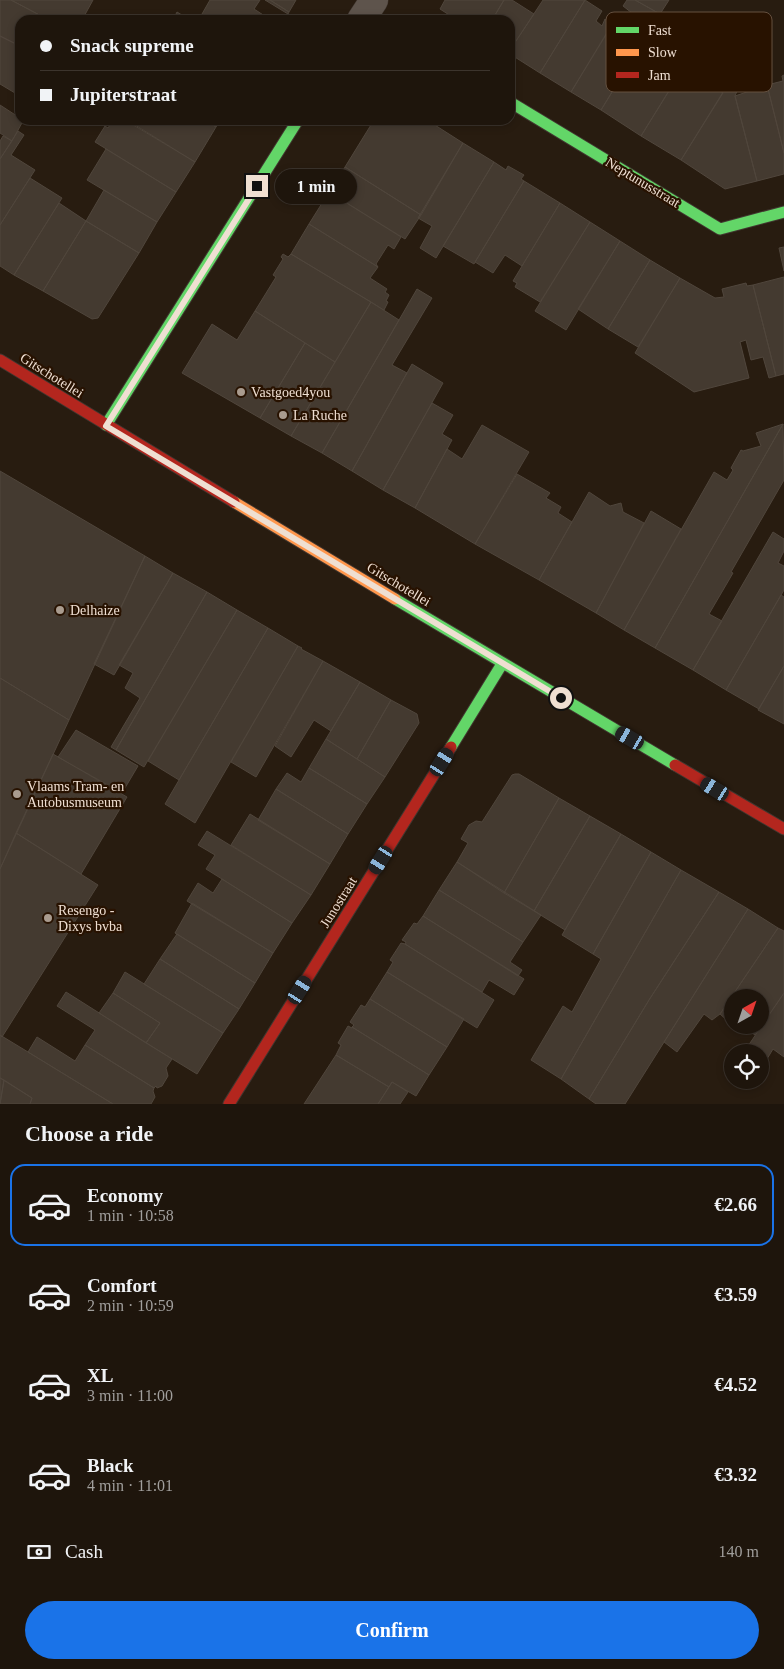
<!DOCTYPE html>
<meta charset="utf-8">
<style>
body{margin:0;font-family:Georgia,serif;background:#2b221a;color:#f1f3f6;height:100vh;display:flex;flex-direction:column;font-size:19px;white-space:nowrap}
*{box-sizing:border-box;margin:0}
p{font-size:16px;color:#a19f9d}
.icon{flex:none;width:28px;height:28px;fill:none;stroke:currentColor;stroke-width:2;stroke-linecap:round;stroke-linejoin:round}
.map{position:relative;height:1104px;overflow:hidden}
.panel{display:flex;flex-direction:column;background:#1e150c;flex:1}
.panel>*{flex:none}
.top-card{position:absolute;left:15px;top:15px;width:500px;height:110px;border-radius:15px;box-shadow:0 2px 8px #0003,0 0 0 1px #3c342d;display:grid;align-content:center;height:110px;padding:0 25px;background:#1e150c}
.needle{width:32px;rotate:40deg}
.controls{position:absolute;left:724px;top:989px;display:grid;gap:10px}
.controls a{display:grid;place-items:center;width:45px;height:45px;border-radius:50%;background:#1e150c;box-shadow:0 2px 8px #0003,0 0 0 1px #3c342d;font-size:25px}
.end{position:absolute;width:22px;height:22px;margin:-11px;border:6px solid #efdfd2;background:#111;box-shadow:0 0 0 2px #111}
.from{border-radius:50%}
.bubble{position:absolute;height:35px;border-radius:18px;background:#1e150c;box-shadow:0 2px 8px #0003,0 0 0 1px #3c342d;font-size:16px;font-weight:700;line-height:35px;text-align:center}
.car{position:absolute;width:15px;height:30px;margin:-15px -8px;border-radius:6px;box-shadow:0 0 4px 1px #0007;background:linear-gradient(#222 24%,#8ab4d8 0 40%,#222 0 76%,#8ab4d8 0 86%,#222 0)}
.top-card b{display:flex;align-items:center;gap:18px;height:48px;font-size:19px}
.top-card b+b{border-top:1px solid #3c342d}
.top-card i{width:12px;height:12px;background:#f1f3f6}
ul{padding:0;list-style:none}
li{display:flex;align-items:center;gap:15px;height:82px;margin:0 10px 8px;padding:0 15px;border:2px solid transparent;border-radius:15px}
li div{flex:1}
li b{display:block;font-size:19px}
li em{font-style:normal;font-weight:700}
li.on{border-color:#1a73e8}
li>.icon{width:45px;height:45px;stroke-width:1.5}
h2{padding:0 25px;font-size:22px;line-height:60px}
.pay{display:flex;align-items:center;gap:12px;height:55px;padding:0 25px;font-size:19px}
.pay p{margin-inline-start:auto}
.cta{display:flex;gap:10px;margin-top:auto;padding:10px 25px}
.cta a{flex:1;height:58px;border-radius:30px;background:#1a73e8;color:#fff;font-size:20px;font-weight:700;line-height:58px;text-align:center}
.map>svg:first-child{display:block}
</style>
<div class="map">
<svg width="784" height="1104" viewBox="0 0 784 1104">
<rect width="100%" height="100%" fill="#281c10"/>
<path fill="#443a30" stroke="#50463c" d="M0 0H11L49 20H20V46L0 36Z
M11 0H93L82 20H49Z
M210 0H260L254 9 271 20H213L202 14Z
M265 0H270L289 12 288 14Z
M270 0H296L289 12Z
M445 0H504L492 20H457L440 9Z
M504 0H512L534 14 510 50V20H492Z
M543 0H585L540 73 510 54V50Z
M585 0 602 11 596 21 602 26 605 19 612 24 571 92 540 73Z
M627 0H635L660 14 601 110 571 92 609 30 618 36 632 13 623 6Z
M635 0H669L660 14Z
M177 12 190 20H173Z
M650 30 684 50 675 65 682 70 641 136 601 110Z
M0 36 20 46V96L0 84Z
M683 68 723 93 681 160 641 136Z
M784 75V153L767 85 783 81 782 76Z
M728 84 737 91 735 96 757 181 725 189 681 160Z
M767 85 784 153V174L757 181 735 96Z
M0 105 20 118V120L23 121 12 141 0 133Z
M113 120H125L195 162 176 192 95 142 105 126 108 128Z
M127 120H205L216 127 195 162Z
M205 120H221L216 127Z
M374 120H427L463 143 421 215 345 167Z
M18 131 24 135 11 155 35 170 0 225V159Z
M3 136 12 141 0 159V141Z
M463 143 494 162 436 258 420 248 432 226 418 218Z
M106 149 176 192 157 222 87 180Z
M494 162 506 170 508 166 524 175 521 179 524 181 474 264 443 246Z
M345 167 421 215 405 239 329 192Z
M30 178 62 198 14 275 0 266V225Z
M524 181 560 203 522 266 505 255 493 273 475 262Z
M104 190 157 222 139 253 86 221Z
M329 192 401 237 394 249 388 245 376 264 378 267 309 224Z
M59 203 86 221 43 291 14 275Z
M560 203 590 222 540 302 515 287 517 283 513 281Z
M86 221 139 253 98 318 92 319 43 291Z
M590 222 620 241 566 330 535 311Z
M309 224 378 267 370 278 387 289 385 292 389 295 386 301 388 302 384 310 291 254Z
M620 241 650 260 608 329 578 309Z
M784 247V271L779 248Z
M283 254 288 257 291 254 371 302 335 362 255 311 276 277 273 275 283 259 281 257Z
M650 260 680 278 638 347 608 329Z
M784 277V374L776 376 753 285Z
M680 278 715 298 724 297 722 289 746 283 747 286 753 285 776 376 769 378 763 357 751 360 746 340 740 342 749 378 694 392 635 353Z
M417 289 432 298 392 365 407 373 352 471 322 453Z
M371 302 399 320 322 453 291 436Z
M255 311 305 343 260 418 182 373 212 324 237 340Z
M305 343 335 362 291 436 260 418Z
M412 364 443 383 383 490 352 471Z
M432 403 453 415 442 434 452 440 415 508 383 490Z
M783 424 655 648 624 630 714 472 727 480 733 470 731 468 741 450 743 451 761 446 756 433Z
M783 424 784 480 731 572 733 573 709 614 722 621 693 670 655 648Z
M482 425 529 452 475 544 415 508 447 449 462 459Z
M0 471 145 556 69 720 0 678Z
M517 474 550 493 546 498 561 507 558 513 572 522 539 580 475 544Z
M589 492 610 506 621 503 623 512 644 523 596 613 539 580Z
M651 511 681 529 624 630 596 613Z
M773 532 784 539V551L778 563 784 566V590L726 690 693 670Z
M145 556 173 573 114 675 94 664Z
M173 573 207 592 116 750 111 747 140 698 125 688 133 673 119 665Z
M207 592 237 610 144 767 116 750Z
M781 595 784 597V666L759 709 726 690Z
M237 610 268 628 179 780 148 761Z
M268 628 298 646 195 823 165 804Z
M298 646 302 648 301 649 323 661 256 777 231 762Z
M323 661 360 682 331 731 314 720 291 757 275 746Z
M784 666V724L758 710Z
M0 678 69 720 0 869Z
M360 682 391 700 357 759 326 739Z
M391 700 417 714 419 723 385 777 357 759Z
M76 730 138 766 122 793 58 757Z
M326 739 385 777 367 804 309 768Z
M53 754 127 797 81 874 16 833Z
M309 768 367 804 348 834 276 789 287 773 301 782Z
M515 774H519L559 798 504 893 457 862 468 843 461 839 469 825 476 821 482 822 512 775Z
M276 789 348 834 330 864 258 820Z
M559 798 590 816 534 911 504 893Z
M250 814 330 864 311 895 231 845Z
M590 816 621 834 565 930 534 911Z
M207 831 311 895 292 923 206 869 215 855 198 845Z
M16 833 98 885 2 1037 0 1035V869Z
M621 834 651 852 593 954 562 935Z
M651 852 681 870 561 1079 531 1060 563 1006 572 1012 601 959 593 954Z
M457 862 541 915 523 942 439 890Z
M681 870 719 892 649 1000 589 1099 561 1079Z
M222 879 292 923 273 953 187 901 198 883 213 893Z
M439 890 523 942 510 962 522 970 518 976 423 916Z
M719 892 748 909 625 1104H596L589 1099 649 1000Z
M192 903 273 953 255 983 175 933Z
M748 909 778 928 720 1014 712 1020 704 1014 677 1052 664 1042Z
M423 916 524 979 514 995 489 980 482 992 405 944 406 942 402 940 414 923 417 924Z
M778 928 784 931V993L755 1035 741 1025H760V998H732V1022L730 1023 720 1014Z
M177 934 255 983 239 1009 160 959Z
M401 943 405 944 494 1000 477 1028 387 972 393 962 390 960Z
M160 959 239 1009 223 1033 144 984Z
M125 972 223 1033 197 1074 146 1043 160 1023 113 993Z
M387 972 464 1019 447 1047 370 999Z
M66 992 172 1059 166 1068 168 1076 162 1086 157 1088 156 1086 154 1088 85 1045 95 1030 57 1006Z
M113 993 160 1023 146 1043 99 1013Z
M784 993V1057L773 1049 767 1059 760 1054V1052H757L748 1046Z
M370 999 447 1047 429 1075 352 1027 354 1025 350 1022 361 1005 365 1007Z
M348 1026 352 1028V1027L429 1075 416 1096 392 1082 389 1087 336 1055 341 1045 338 1043Z
M0 1035 28 1052 113 1104H30L32 1098 0 1078Z
M37 1037 75 1061 85 1045 154 1088 153 1091 155 1097 151 1104H113L28 1052Z
M336 1055 389 1087 378 1104H304Z
M0 1078 4 1080 0 1104Z
M4 1080 32 1098 30 1104H0Z
M392 1082 408 1092 400 1104H378Z"/>
<g fill="none" stroke-linecap="round" stroke-linejoin="round">
<defs>
<path id="street" d="M361 20 374 0"/>
<path id="fast" d="M510 102 720 229 784 212
M106 425 298 120
M395 599 675 765
M451 747 502 664"/>
<path id="slow" d="M234 502 395 599"/>
<path id="jam" d="M0 360 234 502
M675 765 784 829
M229 1104 451 747"/>
</defs>
<use href="#street" stroke="#413730" stroke-width="29"/>
<use href="#fast" stroke="#413730" stroke-width="13"/>
<use href="#slow" stroke="#413730" stroke-width="13"/>
<use href="#jam" stroke="#413730" stroke-width="13"/>
<use href="#street" stroke="#5e544c" stroke-width="28"/>
<use href="#fast" stroke="#63d668" stroke-width="11"/>
<use href="#slow" stroke="#ff974d" stroke-width="11"/>
<use href="#jam" stroke="#b3261e" stroke-width="11"/>
</g>
<g fill="none" stroke-linecap="round" stroke-linejoin="round">
<path stroke="#efdfd2" stroke-width="6" d="M257 186 106 426 561 698"/>
</g>
<g fill="#a99b8e" stroke="#281200" stroke-width="2">
<circle cx="241" cy="392" r="5"/>
<circle cx="283" cy="415" r="5"/>
<circle cx="60" cy="610" r="5"/>
<circle cx="17" cy="794" r="5"/>
<circle cx="48" cy="918" r="5"/>
</g>
<g text-anchor="middle" stroke-width="4.5" stroke-linejoin="round" paint-order="stroke">
<g font-size="14" fill="#efdfd2" stroke="#281200">
<text transform="translate(643 182) rotate(31)" y="5">Neptunusstraat</text>
<text transform="translate(52 375) rotate(32)" y="5">Gitschotellei</text>
<text transform="translate(399 584) rotate(31)" y="5">Gitschotellei</text>
<text transform="translate(338 902) rotate(-58)" y="5">Junostraat</text>
</g>
<g font-size="14" fill="#efdfd2" stroke="#281200" text-anchor="start">
<text x="251" y="397">Vastgoed4you</text>
<text x="293" y="420">La Ruche</text>
<text x="70" y="615">Delhaize</text>
<text x="27" y="791">Vlaams Tram- en<tspan x="27" dy="16">Autobusmuseum</tspan></text>
<text x="58" y="915">Resengo -<tspan x="58" dy="16">Dixys bvba</tspan></text>
</g>
</g>
<rect x="606" y="12" width="166" height="80" rx="8" fill="#281200" stroke="#64503f" stroke-width="1"/>
<rect x="616" y="27" width="23" height="6" fill="#63d668"/>
<rect x="616" y="49" width="23" height="7" fill="#ff974d"/>
<rect x="616" y="72" width="23" height="6" fill="#b3261e"/>
<g font-size="14" fill="#efdfd2">
<text x="648" y="35">Fast</text>
<text x="648" y="57">Slow</text>
<text x="648" y="80">Jam</text>
</g>
</svg>
<div class="controls">
<a><svg class="needle" viewBox="-14 -14 28 28"><path d="M0-13l5 13h-10z" fill="#e53935"/><path d="M0 13l5-13h-10z" fill="#a19f9d"/></svg></a>
<a><svg class="icon" aria-label="locate" viewBox="0 0 24 24"><circle cx="12" cy="12" r="6"/><path d="M12 2v4M12 18v4M2 12h4M18 12h4"/></svg></a>
</div>
<i class="end from" style="left:561px;top:698px"></i>
<i class="end" style="left:257px;top:186px"></i>
<div class="bubble" style="left:275px;top:169px;width:82px">1 min</div>
<i class="car" style="left:630px;top:738px;rotate:300deg"></i>
<i class="car" style="left:442px;top:762px;rotate:32deg"></i>
<i class="car" style="left:715px;top:789px;rotate:301deg"></i>
<i class="car" style="left:381px;top:860px;rotate:212deg"></i>
<i class="car" style="left:300px;top:990px;rotate:32deg"></i>
<div class="top-card">
<b><i class="from"></i>Snack supreme</b>
<b><i></i>Jupiterstraat</b>
</div>
</div>
<section class="panel">
<h2>Choose a ride</h2>
<ul>
<li class="on"><svg class="icon" aria-label="car" viewBox="0 0 24 24"><path d="M5 17H2v-5l4-1 3-4h7l3 4 3 1v5h-3M9 17h6M6 11h13"/><circle cx="7" cy="17" r="2"/><circle cx="17" cy="17" r="2"/></svg><div><b>Economy</b><p>1 min · 10:58</p></div><em>€2.66</em></li>
<li><svg class="icon" aria-label="car" viewBox="0 0 24 24"><path d="M5 17H2v-5l4-1 3-4h7l3 4 3 1v5h-3M9 17h6M6 11h13"/><circle cx="7" cy="17" r="2"/><circle cx="17" cy="17" r="2"/></svg><div><b>Comfort</b><p>2 min · 10:59</p></div><em>€3.59</em></li>
<li><svg class="icon" aria-label="car" viewBox="0 0 24 24"><path d="M5 17H2v-5l4-1 3-4h7l3 4 3 1v5h-3M9 17h6M6 11h13"/><circle cx="7" cy="17" r="2"/><circle cx="17" cy="17" r="2"/></svg><div><b>XL</b><p>3 min · 11:00</p></div><em>€4.52</em></li>
<li><svg class="icon" aria-label="car" viewBox="0 0 24 24"><path d="M5 17H2v-5l4-1 3-4h7l3 4 3 1v5h-3M9 17h6M6 11h13"/><circle cx="7" cy="17" r="2"/><circle cx="17" cy="17" r="2"/></svg><div><b>Black</b><p>4 min · 11:01</p></div><em>€3.32</em></li>
</ul>
<div class="pay"><svg class="icon" aria-label="cash" viewBox="0 0 24 24"><path d="M3 7h18v10H3z"/><circle cx="12" cy="12" r="2"/></svg>Cash<p>140 m</p></div>
<div class="cta"><a>Confirm</a></div>
</section>
